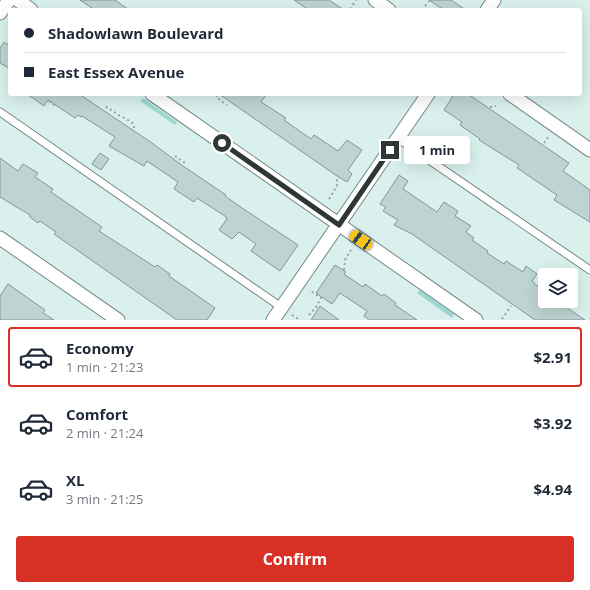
<!DOCTYPE html>
<meta charset="utf-8">
<style>
body{margin:0;font-family:"Open Sans",sans-serif;background:#f6f6f7;color:#1f2937;height:100vh;display:flex;flex-direction:column;font-size:15px;white-space:nowrap}
*{box-sizing:border-box;margin:0}
p{font-size:13px;color:#747a83}
.icon{flex:none;width:22px;height:22px;fill:none;stroke:currentColor;stroke-width:2;stroke-linecap:round;stroke-linejoin:round}
.map{position:relative;height:320px;overflow:hidden}
.panel{display:flex;flex-direction:column;background:#fff;flex:1}
.panel>*{flex:none}
.top-card{position:absolute;left:8px;top:8px;width:574px;height:88px;border-radius:4px;box-shadow:0 4px 16px #0002;display:grid;align-content:center;height:88px;padding:0 16px;background:#fff}
.fabs{position:absolute;left:538px;top:268px;display:grid;gap:8px}
.fabs a{display:grid;place-items:center;width:40px;height:40px;border-radius:4px;background:#fff;box-shadow:0 4px 16px #0002;font-size:20px}
.end{position:absolute;width:18px;height:18px;margin:-9px;border:5px solid #2e3736;background:#fff;box-shadow:0 0 0 2px #fff}
.from{border-radius:50%}
.bubble{position:absolute;height:28px;border-radius:4px;background:#fff;box-shadow:0 4px 16px #0002;font-size:13px;font-weight:700;line-height:28px;text-align:center}
.car{position:absolute;width:12px;height:24px;margin:-12px -6px;border-radius:5px;box-shadow:0 0 3px 1px #0007;background:linear-gradient(#f5c518 24%,#345 0 40%,#f5c518 0 76%,#345 0 86%,#f5c518 0)}
.top-card b{display:flex;align-items:center;gap:14px;height:38px;font-size:15px}
.top-card b+b{border-top:1px solid #e0e1e3}
.top-card i{width:10px;height:10px;background:#1f2937}
ul{padding:7px 0 0;list-style:none}
li{display:flex;align-items:center;gap:12px;height:60px;margin:0 8px 6px;padding:0 8px;border:2px solid transparent;border-radius:4px}
li div{flex:1}
li b{display:block;font-size:15px}
li em{font-style:normal;font-weight:700}
li.current{border-color:#d93025}
li>.icon{width:36px;height:36px;stroke-width:1.5}
.action{display:flex;gap:8px;margin-top:auto;padding:8px 16px}
.action a{flex:1;height:46px;border-radius:4px;background:#d93025;color:#fff;font-size:16px;font-weight:700;line-height:46px;text-align:center}
.map>svg:first-child{display:block}
</style>
<div class="map">
<svg width="590" height="320" viewBox="0 0 590 320">
<rect width="100%" height="100%" fill="#d9f0ed"/>
<path fill="#9dd7d2" d="M143 98 177 122 175 125 140 101Z
M420 290 454 314 452 318 417 293Z"/>
<path fill="#bed4d2" stroke="#829795" d="M80 0H115L129 10H95Z
M294 0H329L344 10H309Z
M429 0H451L466 10H444Z
M4 42 10 46V69L0 63V48Z
M27 94H79L152 143 183 166 226 195 225 196 242 208 298 245 280 271 251 251 256 244 239 232 232 239 219 230 227 219 225 216 197 198 194 202 174 189 178 182 147 161 144 166 109 146 115 137 82 116 81 117 78 115 75 118 48 100 44 106Z
M219 94H267L261 102 286 118 284 120 311 139 314 135 338 151 347 140 362 150 348 170 352 174 347 182 337 176Z
M454 94H468L569 163 563 171 590 190V222L554 200 557 195 517 168 519 165 479 140 480 139 460 125 462 122 444 110Z
M100 153 109 159 101 170 92 164Z
M0 158 18 171 23 164 38 173 35 177 53 189 51 192 102 227 99 231 155 267 157 265 170 274 169 276 215 308 207 320H177L54 234 56 232 40 221 38 223 30 217V215L0 197Z
M399 175 408 181 403 189 437 212 444 202 458 211 455 216 471 226 466 232 474 238 472 240 488 251 487 253 504 264 506 261 523 272 526 266 537 274 532 281 545 293V301H557L585 320H535L412 234 394 225 398 220 383 211 386 207 380 204Z
M335 265 346 272 344 274 363 287 365 284 382 296 384 294 396 303 395 305 417 320H369L364 316 367 311 340 293 332 304 316 293Z
M8 284 45 310 43 313 54 320H0V296Z
M320 306 339 320H311Z"/>
<g fill="none" stroke-linecap="round" stroke-linejoin="round">
<defs>
<path id="lane" d="M0 112 281 307
M397 138 590 270"/>
<path id="street" d="M18 0 31 10
M375 0 389 10
M487 10 494 0
M0 13 9 0
M152 94 476 320
M510 94 590 150
M0 238 118 320
M273 320 428 94"/>
</defs>
<use href="#lane" stroke="#748987" stroke-width="9"/>
<use href="#street" stroke="#748987" stroke-width="15"/>
<path stroke="#92a3a1" stroke-width="2" stroke-dasharray="2 3" stroke-linecap="butt" d="M350 9 356 0
M422 10 429 1
M217 95 216 97 227 105
M49 101 57 107
M490 107 496 106
M106 108 107 107 120 116
M123 117 134 124V129
M544 143 549 136
M175 156 185 163
M329 199 337 186V179L336 177
M344 270 345 260 351 250
M292 315 300 320
M309 315 316 307 321 298 309 290
M502 319 511 306"/>
<use href="#lane" stroke="#fff" stroke-width="7"/>
<use href="#street" stroke="#fff" stroke-width="13"/>
</g>
<g fill="none" stroke-linecap="round" stroke-linejoin="round">
<path stroke="#2e3736" stroke-width="5" d="M222 143 339 225 390 150"/>
</g>
</svg>
<div class="fabs">
<a><svg class="icon" aria-label="layers" viewBox="0 0 24 24"><path d="M12 4l9 5-9 5-9-5zM3 14l9 5 9-5"/></svg></a>
</div>
<i class="end from" style="left:222px;top:143px"></i>
<i class="end" style="left:390px;top:150px"></i>
<div class="bubble" style="left:404px;top:136px;width:66px">1 min</div>
<i class="car" style="left:361px;top:240px;rotate:305deg"></i>
<div class="top-card">
<b><i class="from"></i>Shadowlawn Boulevard</b>
<b><i></i>East Essex Avenue</b>
</div>
</div>
<section class="panel">
<ul>
<li class="current"><svg class="icon" aria-label="car" viewBox="0 0 24 24"><path d="M5 17H2v-5l4-1 3-4h7l3 4 3 1v5h-3M9 17h6M6 11h13"/><circle cx="7" cy="17" r="2"/><circle cx="17" cy="17" r="2"/></svg><div><b>Economy</b><p>1 min · 21:23</p></div><em>$2.91</em></li>
<li><svg class="icon" aria-label="car" viewBox="0 0 24 24"><path d="M5 17H2v-5l4-1 3-4h7l3 4 3 1v5h-3M9 17h6M6 11h13"/><circle cx="7" cy="17" r="2"/><circle cx="17" cy="17" r="2"/></svg><div><b>Comfort</b><p>2 min · 21:24</p></div><em>$3.92</em></li>
<li><svg class="icon" aria-label="car" viewBox="0 0 24 24"><path d="M5 17H2v-5l4-1 3-4h7l3 4 3 1v5h-3M9 17h6M6 11h13"/><circle cx="7" cy="17" r="2"/><circle cx="17" cy="17" r="2"/></svg><div><b>XL</b><p>3 min · 21:25</p></div><em>$4.94</em></li>
</ul>
<div class="action"><a>Confirm</a></div>
</section>
